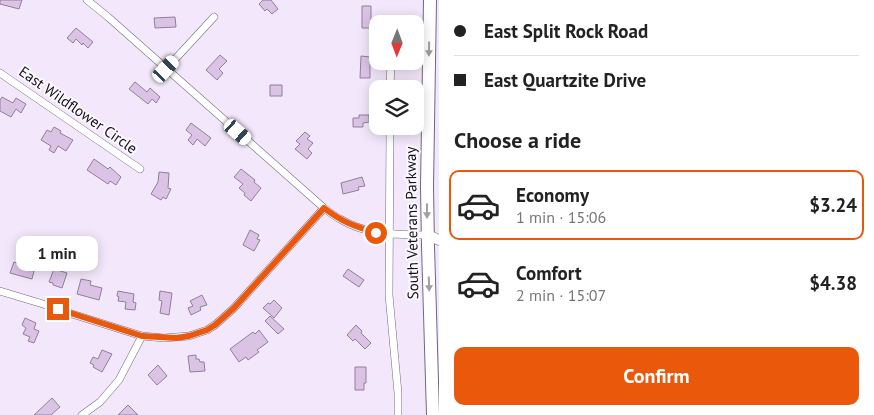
<!DOCTYPE html>
<meta charset="utf-8">
<style>
body{margin:0;font-family:"PT Sans",sans-serif;background:#f6f6f6;color:#222;height:100vh;display:flex;flex-direction:column;font-size:19px;white-space:nowrap}
*{box-sizing:border-box;margin:0}
p{font-size:16px;color:#767676}
.icon{flex:none;width:28px;height:28px;fill:none;stroke:currentColor;stroke-width:2;stroke-linecap:round;stroke-linejoin:round}
.map{position:relative;flex:1;overflow:hidden}
.drawer{display:flex;flex-direction:column;background:#fff;width:435px}
.drawer>*{flex:none}
.guide{display:grid;align-content:center;height:110px;padding:0 15px;background:#fff}
.needle{width:32px;rotate:181deg}
.controls{position:absolute;left:369px;top:15px;display:grid;gap:10px}
.controls a{display:grid;place-items:center;width:55px;height:55px;border-radius:10px;background:#fff;box-shadow:0 2px 12px #0003;font-size:25px}
.end{position:absolute;width:22px;height:22px;margin:-11px;border:6px solid #ea580c;background:#fff;box-shadow:0 0 0 2px #fff}
.from{border-radius:50%}
.bubble{position:absolute;height:35px;border-radius:10px;background:#fff;box-shadow:0 2px 12px #0003;font-size:16px;font-weight:700;line-height:35px;text-align:center}
.car{position:absolute;width:15px;height:30px;margin:-15px -8px;border-radius:6px;box-shadow:0 0 4px 1px #0007;background:linear-gradient(#fff 24%,#345 0 40%,#fff 0 76%,#345 0 86%,#fff 0)}
.guide b{display:flex;align-items:center;gap:18px;height:48px;font-size:19px}
.guide b+b{border-top:1px solid #e0e0e0}
.guide i{width:12px;height:12px;background:#222}
ul{padding:0;list-style:none}
li{display:flex;align-items:center;gap:15px;height:70px;margin:0 10px 8px;padding:0 5px;border:2px solid transparent;border-radius:10px}
li div{flex:1}
li b{display:block;font-size:19px}
li em{font-style:normal;font-weight:700}
li.active{border-color:#ea580c}
li>.icon{width:45px;height:45px;stroke-width:1.5}
h2{padding:0 15px;font-size:22px;line-height:60px}
.primary-button{display:flex;gap:10px;margin-top:auto;padding:10px 15px}
.primary-button a{flex:1;height:58px;border-radius:10px;background:#ea580c;color:#fff;font-size:20px;font-weight:700;line-height:58px;text-align:center}
main{display:flex;flex:1;min-height:0}
.map>svg:first-child{display:block}
</style>
<main>
<div class="map">
<svg width="439" height="415" viewBox="0 0 439 415">
<rect width="100%" height="100%" fill="#f3e8fb"/>
<path fill="#dbc3e6" stroke="#917e9a" d="M0 0H22L19 9 0 4Z
M263 0H271L278 9 272 14 267 9 265 11 259 4Z
M362 6H371V22H370V28H362Z
M175 17 176 27 155 28 154 18Z
M76 28 93 42 88 48 83 43 82 45 76 39 73 43 67 38Z
M220 55 227 61 219 69 223 73 217 80 206 70Z
M361 56 370 57V78H360Z
M135 82 147 92 150 88 160 97 156 103 152 99 148 104 129 89Z
M270 85H282V96H270Z
M2 97 13 103 16 98 26 104 21 113 16 109 11 117 0 111V100Z
M359 115H369V122L363 123V127H353V118H359Z
M191 123 211 138 205 146 197 139 193 145 188 140 192 135 186 130Z
M54 127 61 131 60 133 73 140 66 151 58 146 54 153 49 150 51 146 41 140 47 130 51 132Z
M305 132 310 136 307 139 313 143 308 149 312 153 307 159 295 149 300 144 296 141Z
M94 159 108 169 110 167 121 177 116 185 110 181 108 184 87 170Z
M241 169 255 180 254 182 261 188 251 201 244 195 245 193 239 188 243 184 234 177Z
M159 172 169 173 168 188 171 189 166 199 163 197 161 200 151 194 158 182Z
M362 177 365 186 358 187 359 190 343 194 341 183Z
M250 230 259 235 257 239 260 240 254 251 243 245Z
M14 262 17 263 18 262 29 265 27 269 34 271 32 279 10 273Z
M54 269 67 273 62 288 53 285V283L49 282Z
M348 269 364 280 359 287 343 276Z
M81 279 91 281 90 285 102 288 99 300 77 294Z
M118 291 134 294 133 302 136 303 135 310 125 309 126 302 118 301 119 297 117 296Z
M160 291 172 293 169 315 160 313 162 301 159 300Z
M202 295 207 305 200 307 201 310 191 315 188 308 193 306 190 301Z
M274 300 282 308 274 318 263 308 268 303 270 304Z
M270 316 284 329 278 334 265 321Z
M25 318 36 323 34 329 39 331 34 343 28 341 30 337 23 334 26 328 22 325Z
M356 325 362 331 361 333 371 343 365 349 355 339 353 341 347 335Z
M259 330 268 342 257 350 259 352 248 360 246 357 239 362 230 349 253 332 255 334Z
M102 350 112 354 102 372 93 367 94 365 90 363 93 357 98 359Z
M196 355V359H199L200 362H204L205 371 190 372 188 356Z
M158 365 167 376 157 385 148 375Z
M355 367H366V383H364V390H355Z
M52 398 60 407 51 415H34Z
M128 405 138 415H118Z"/>
<g fill="none" stroke-linecap="round" stroke-linejoin="round">
<defs>
<path id="street" d="M87 0 108 17 324 208C329 212 334 216 340 219 368 236 396 234 428 235
M166 69 214 17
M0 73 140 169
M390 89 391 61
M390 126 389 295 398 393V415
M0 291 43 304 72 314 142 336 164 338 189 336 207 330 215 325 234 308 324 208
M82 415 100 402 119 380 142 336"/>
<path id="secondary" d="M428 235 439 240"/>
<path id="highway" d="M430 0 427 187 428 246 433 415"/>
</defs>
<use href="#street" stroke="#746581" stroke-width="8"/>
<use href="#secondary" stroke="#746581" stroke-width="11"/>
<use href="#highway" stroke="#746581" stroke-width="14"/>
<use href="#street" stroke="#fff" stroke-width="7"/>
<use href="#secondary" stroke="#fff" stroke-width="10"/>
<use href="#highway" stroke="#fff" stroke-width="12"/>
</g>
<defs><path id="oneway-solid" d="M-6-.8H1V-3.2L6.5 0L1 3.2V.8H-6Z" transform="scale(1.25)"/></defs>
<g fill="#a19fa3">
<use href="#oneway-solid" transform="translate(429 49) rotate(91)"/>
<use href="#oneway-solid" transform="translate(427 211) rotate(90)"/>
<use href="#oneway-solid" transform="translate(429 284) rotate(88)"/>
</g>
<g fill="none" stroke-linecap="round" stroke-linejoin="round">
<path stroke="#ea580c" stroke-width="6" d="M58 309 142 336 176 338 189 336 207 330 215 325 234 308 324 208C342 222 354 226 376 233"/>
</g>
<g text-anchor="middle" stroke-width="4" stroke-linejoin="round" paint-order="stroke">
<g font-size="15" fill="#140e19" stroke="#fcf8ff">
<text transform="translate(78 110) rotate(35)" y="5">East Wildflower Circle</text>
<text transform="translate(412 223) rotate(-91)" y="5">South Veterans Parkway</text>
</g>
</g>
</svg>
<div class="controls">
<a><svg class="needle" viewBox="-14 -14 28 28"><path d="M0-13l5 13h-10z" fill="#e53935"/><path d="M0 13l5-13h-10z" fill="#767676"/></svg></a>
<a><svg class="icon" aria-label="layers" viewBox="0 0 24 24"><path d="M12 4l9 5-9 5-9-5zM3 14l9 5 9-5"/></svg></a>
</div>
<i class="end from" style="left:376px;top:233px"></i>
<i class="end" style="left:58px;top:309px"></i>
<div class="bubble" style="left:16px;top:236px;width:82px">1 min</div>
<i class="car" style="left:166px;top:69px;rotate:43deg"></i>
<i class="car" style="left:238px;top:132px;rotate:131deg"></i>
</div>
<section class="drawer">
<div class="guide">
<b><i class="from"></i>East Split Rock Road</b>
<b><i></i>East Quartzite Drive</b>
</div>
<h2>Choose a ride</h2>
<ul>
<li class="active"><svg class="icon" aria-label="car" viewBox="0 0 24 24"><path d="M5 17H2v-5l4-1 3-4h7l3 4 3 1v5h-3M9 17h6M6 11h13"/><circle cx="7" cy="17" r="2"/><circle cx="17" cy="17" r="2"/></svg><div><b>Economy</b><p>1 min · 15:06</p></div><em>$3.24</em></li>
<li><svg class="icon" aria-label="car" viewBox="0 0 24 24"><path d="M5 17H2v-5l4-1 3-4h7l3 4 3 1v5h-3M9 17h6M6 11h13"/><circle cx="7" cy="17" r="2"/><circle cx="17" cy="17" r="2"/></svg><div><b>Comfort</b><p>2 min · 15:07</p></div><em>$4.38</em></li>
</ul>
<div class="primary-button"><a>Confirm</a></div>
</section>
</main>
